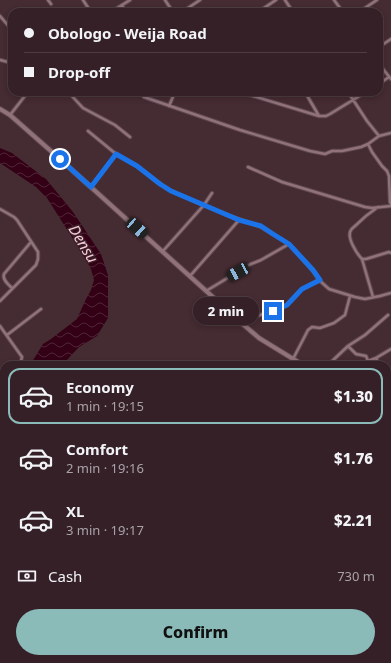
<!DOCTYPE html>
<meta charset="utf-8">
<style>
body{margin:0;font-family:"Noto Sans",sans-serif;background:#3c282e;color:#f1f3f6;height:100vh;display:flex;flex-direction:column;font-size:15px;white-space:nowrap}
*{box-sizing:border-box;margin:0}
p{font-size:13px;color:#a9a3a7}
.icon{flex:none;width:22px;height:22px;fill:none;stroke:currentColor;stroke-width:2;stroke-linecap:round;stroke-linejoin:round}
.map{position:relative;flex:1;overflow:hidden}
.drawer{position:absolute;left:0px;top:361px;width:391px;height:302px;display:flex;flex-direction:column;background:#342026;border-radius:12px 12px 0 0;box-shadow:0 2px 6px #0003,0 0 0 1px #4e3e43}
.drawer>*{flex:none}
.banner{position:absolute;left:8px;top:8px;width:375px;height:88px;border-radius:12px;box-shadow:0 2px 6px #0003,0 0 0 1px #4e3e43;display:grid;align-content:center;height:88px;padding:0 16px;background:#342026}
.end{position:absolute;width:18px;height:18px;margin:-9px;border:5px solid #1a73e8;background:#fff;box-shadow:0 0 0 2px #fff}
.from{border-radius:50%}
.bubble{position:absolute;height:28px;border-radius:14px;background:#342026;box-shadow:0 2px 6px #0003,0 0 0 1px #4e3e43;font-size:13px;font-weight:800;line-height:28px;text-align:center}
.car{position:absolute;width:12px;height:24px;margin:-12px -6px;border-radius:5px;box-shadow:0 0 3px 1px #0007;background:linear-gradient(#222 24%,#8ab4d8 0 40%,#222 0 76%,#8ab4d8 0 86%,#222 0)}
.banner b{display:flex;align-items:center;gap:14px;height:38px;font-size:15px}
.banner b+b{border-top:1px solid #4e3e43}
.banner i{width:10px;height:10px;background:#f1f3f6}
ul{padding:7px 0 0;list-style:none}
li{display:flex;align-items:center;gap:12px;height:56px;margin:0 8px 6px;padding:0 8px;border:2px solid transparent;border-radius:12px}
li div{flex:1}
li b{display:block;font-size:15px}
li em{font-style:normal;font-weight:800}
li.on{border-color:#8bbbb9}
li>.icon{width:36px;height:36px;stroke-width:1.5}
.pay{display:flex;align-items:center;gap:10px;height:44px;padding:0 16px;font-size:15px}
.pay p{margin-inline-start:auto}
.button{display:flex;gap:8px;margin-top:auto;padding:8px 16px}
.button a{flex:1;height:46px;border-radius:24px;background:#8bbbb9;color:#111;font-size:16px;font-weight:800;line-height:46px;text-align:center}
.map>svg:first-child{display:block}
</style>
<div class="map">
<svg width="391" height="663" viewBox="0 0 391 663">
<defs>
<pattern id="water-waves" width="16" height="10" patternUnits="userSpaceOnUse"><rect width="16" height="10" fill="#330015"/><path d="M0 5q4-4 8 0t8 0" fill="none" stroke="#502436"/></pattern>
</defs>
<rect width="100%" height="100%" fill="#452b32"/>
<path fill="url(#water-waves)" d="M0 148 12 153 46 179 73 212 101 254 108 275V318L97 336 79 347 65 362 64 365H32V362L43 344 51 339 77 319 86 299 91 290 94 280 91 269 82 253 47 198 36 187 0 163Z
M355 659H378L379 663H356Z"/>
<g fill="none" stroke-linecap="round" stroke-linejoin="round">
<path stroke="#330015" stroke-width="1" d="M387 589H391"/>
<defs>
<path id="street" d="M48 0 51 4
M83 0 91 12
M165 0 173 12
M285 0 293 12
M334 0 343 12
M122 5 125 12
M111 12 130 0
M182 12 200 0
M258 12 276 0
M359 12 377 0
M0 16 12 30
M379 47 391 39
M0 60 12 63
M379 64 391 79
M379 84 389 77
M66 92 70 94 83 108 115 125 130 137
M139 92 144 97 240 130 310 151 325 154 332 151H342L361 147 368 144 379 136 391 133
M240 92 319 116H326L330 114 366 92
M305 92 319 116
M348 92 367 121 379 136
M169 106 175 92
M10 115 28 92
M88 131 116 154 91 187
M368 144 372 152 382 166 387 171 389 176 390 202 391 204
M116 154 137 166 160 184 171 191 225 214 261 227 279 238 289 244 313 271 319 280 329 289 355 297 365 299 380 296 391 293
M248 167 282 182 365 207 372 208 391 206
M378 207C369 213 362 219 355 226 354 227 352 228 351 230 346 237 357 254 362 259H366L389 252 391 253
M0 209 14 217 17 220 38 252V259L36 265 0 301
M163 251 204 205 212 193
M362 259 373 297
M190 276 239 220
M12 288C9 285 2 280 4 274L31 242
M206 291 251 264 261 260 289 244
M240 322 283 307 287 305 302 289 319 280
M0 326 22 357 21 361 15 365
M7 335 41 309
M348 346 356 354 366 356 368 361 376 358 391 349
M376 358 379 365
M293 359 308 330 312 327 320 328 334 323 345 315 350 296
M328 365 348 346 365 335 388 315
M0 373 4 371
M0 387 4 390
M0 440 4 444
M0 477 4 479
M0 537 4 536
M0 605 4 604
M0 647H4
M59 659 60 663
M111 659V663
M187 659V663
M215 662 248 663
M148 663V659
M211 663 215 662 214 659
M253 663 255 659"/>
<path id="secondary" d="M0 109 10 115 52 152 245 326 259 338 303 365
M387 427 391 430"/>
</defs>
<use href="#street" stroke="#5d474e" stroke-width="4.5"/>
<use href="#secondary" stroke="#5d474e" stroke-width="6"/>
<use href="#street" stroke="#91727a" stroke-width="2.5"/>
<use href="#secondary" stroke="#91727a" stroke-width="4"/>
</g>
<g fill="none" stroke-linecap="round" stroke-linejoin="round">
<path stroke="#1a73e8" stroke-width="5" d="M60 159 91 187 116 154 137 166 160 184 171 191 239 220 261 226 273 234 289 244 313 270 320 280 302 289 287 305 273 311"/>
</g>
<g text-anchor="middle" stroke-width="3" stroke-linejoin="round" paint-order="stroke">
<g font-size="15" font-style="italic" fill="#f9c9d6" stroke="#3a2129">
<text transform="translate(83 244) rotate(59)" y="5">Densu</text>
</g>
</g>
</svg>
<i class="end from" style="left:60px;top:159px"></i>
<i class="end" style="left:273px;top:311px"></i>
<div class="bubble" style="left:193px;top:297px;width:66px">2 min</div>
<i class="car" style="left:137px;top:228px;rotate:132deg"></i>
<i class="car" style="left:238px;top:272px;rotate:242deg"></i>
<div class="banner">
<b><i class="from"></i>Obologo - Weija Road</b>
<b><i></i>Drop-off</b>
</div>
<section class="drawer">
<ul>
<li class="on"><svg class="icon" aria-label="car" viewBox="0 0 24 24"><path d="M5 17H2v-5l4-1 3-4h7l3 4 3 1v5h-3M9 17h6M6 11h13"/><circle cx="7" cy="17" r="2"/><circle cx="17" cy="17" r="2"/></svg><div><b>Economy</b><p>1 min · 19:15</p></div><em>$1.30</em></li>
<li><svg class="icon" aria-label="car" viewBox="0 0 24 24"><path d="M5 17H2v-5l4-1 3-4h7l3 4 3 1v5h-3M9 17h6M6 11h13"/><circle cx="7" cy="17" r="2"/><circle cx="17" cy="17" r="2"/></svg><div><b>Comfort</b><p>2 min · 19:16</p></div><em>$1.76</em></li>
<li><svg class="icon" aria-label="car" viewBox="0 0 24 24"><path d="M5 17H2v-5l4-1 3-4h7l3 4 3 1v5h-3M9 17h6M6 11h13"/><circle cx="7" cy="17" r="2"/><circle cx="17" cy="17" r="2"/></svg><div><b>XL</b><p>3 min · 19:17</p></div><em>$2.21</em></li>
</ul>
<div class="pay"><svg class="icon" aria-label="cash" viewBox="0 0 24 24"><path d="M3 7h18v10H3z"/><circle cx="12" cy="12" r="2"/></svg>Cash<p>730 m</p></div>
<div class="button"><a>Confirm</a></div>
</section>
</div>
